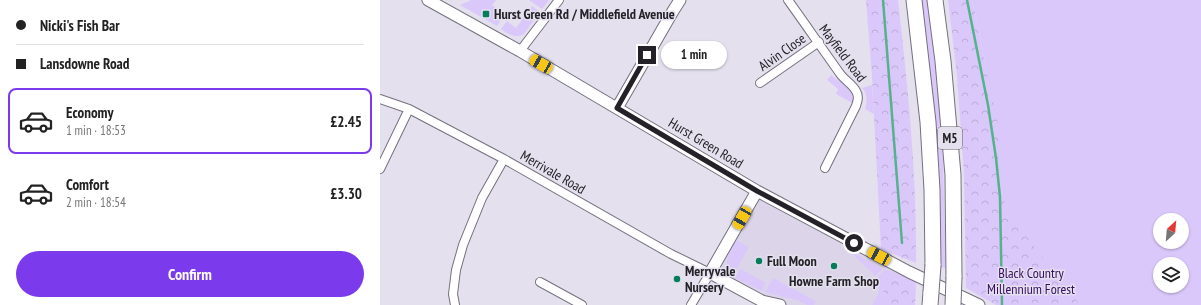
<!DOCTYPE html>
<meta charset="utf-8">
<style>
body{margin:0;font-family:"PT Sans Narrow",sans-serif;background:#f2f2f2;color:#222;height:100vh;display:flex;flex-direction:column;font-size:15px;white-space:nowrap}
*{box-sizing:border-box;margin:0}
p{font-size:13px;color:#767676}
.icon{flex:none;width:22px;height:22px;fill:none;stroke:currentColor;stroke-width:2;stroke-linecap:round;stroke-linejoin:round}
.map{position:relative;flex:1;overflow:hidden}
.panel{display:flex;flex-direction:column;background:#fff;width:380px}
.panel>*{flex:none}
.banner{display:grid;align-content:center;height:88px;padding:0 16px;background:#fff}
.needle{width:26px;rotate:26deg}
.fabs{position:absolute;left:773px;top:213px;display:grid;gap:8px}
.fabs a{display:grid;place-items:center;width:36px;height:36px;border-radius:50%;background:#fff;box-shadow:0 1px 3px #0004;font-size:20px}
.end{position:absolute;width:18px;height:18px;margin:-9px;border:5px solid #242228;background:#fff;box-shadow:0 0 0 2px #fff}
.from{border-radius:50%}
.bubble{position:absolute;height:28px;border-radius:14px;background:#fff;box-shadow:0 1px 3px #0004;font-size:13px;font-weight:700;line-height:28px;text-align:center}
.car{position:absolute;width:12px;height:24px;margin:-12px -6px;border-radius:5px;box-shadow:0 0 3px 1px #0007;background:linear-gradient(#f5c518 24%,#345 0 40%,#f5c518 0 76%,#345 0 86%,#f5c518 0)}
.banner b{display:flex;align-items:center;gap:14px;height:38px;font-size:15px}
.banner b+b{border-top:1px solid #e0e0e0}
.banner i{width:10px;height:10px;background:#222}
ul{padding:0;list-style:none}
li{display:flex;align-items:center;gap:12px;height:66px;margin:0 8px 6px;padding:0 8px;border:2px solid transparent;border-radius:8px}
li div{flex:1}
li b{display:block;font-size:15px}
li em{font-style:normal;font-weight:700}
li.current{border-color:#7c3aed}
li>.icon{width:36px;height:36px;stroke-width:1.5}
.button{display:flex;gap:8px;margin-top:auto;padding:8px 16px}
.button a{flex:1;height:46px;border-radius:24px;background:#7c3aed;color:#fff;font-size:16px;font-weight:700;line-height:46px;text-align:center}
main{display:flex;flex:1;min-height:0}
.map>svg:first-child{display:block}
</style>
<main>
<section class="panel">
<div class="banner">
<b><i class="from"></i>Nicki's Fish Bar</b>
<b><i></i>Lansdowne Road</b>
</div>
<ul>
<li class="current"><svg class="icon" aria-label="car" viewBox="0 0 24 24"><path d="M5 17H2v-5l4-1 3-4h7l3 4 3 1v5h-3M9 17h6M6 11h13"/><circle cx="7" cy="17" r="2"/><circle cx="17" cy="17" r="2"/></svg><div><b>Economy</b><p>1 min · 18:53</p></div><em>£2.45</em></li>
<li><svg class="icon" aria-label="car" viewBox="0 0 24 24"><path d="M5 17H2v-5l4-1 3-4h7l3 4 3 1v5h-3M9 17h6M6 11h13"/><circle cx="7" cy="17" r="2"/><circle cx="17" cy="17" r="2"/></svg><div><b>Comfort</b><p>2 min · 18:54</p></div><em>£3.30</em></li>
</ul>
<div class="button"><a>Confirm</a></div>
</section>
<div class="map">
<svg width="821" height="305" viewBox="0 0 821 305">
<defs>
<pattern id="forest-crowns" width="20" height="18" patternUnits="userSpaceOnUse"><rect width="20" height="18" fill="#dac8fb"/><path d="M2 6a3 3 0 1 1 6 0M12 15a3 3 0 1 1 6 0" fill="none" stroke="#bbacd7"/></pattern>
</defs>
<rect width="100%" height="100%" fill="#e4e0ee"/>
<path fill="#dcd5ea" d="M377 191 529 272 520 305H400L330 273Z"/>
<path fill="#dac8fb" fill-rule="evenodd" d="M91 0H116L112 5 125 14 117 26 80 5Z
M149 0H169L162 9Z
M542 0H548L558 85 563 160 566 268 560 267 553 106Z
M592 0H821V305H632L622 229 621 170 607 75 597 20ZM780 220H802V242H780ZM780 264H802V286H780Z
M152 6 160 12 144 34C136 39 128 34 121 29L127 21 136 28Z
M451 75 470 89 475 97 474 104 456 94 458 89 447 80Z
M492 85 494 114 485 109C487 103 488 93 482 88Z
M356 240 369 247 358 267 352 275C342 260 349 254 356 240Z
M471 251 503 269 495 276C489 268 473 257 471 251Z
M361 269 386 283 382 291 355 278Z
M505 269 536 281V286L504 276 503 305H492L499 292 497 278Z
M393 278 436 301 434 305H427L416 300 385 292Z"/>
<path fill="url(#forest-crowns)" d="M486 0H518C528 88 537 175 536 263L501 249 492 77Z
M568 0H592L597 20 607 75 617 117 621 170 622 197 638 226 700 305H616L586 288 584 174 577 76Z
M504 276 536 286 535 305H503Z"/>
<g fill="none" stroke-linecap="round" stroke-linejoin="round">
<path stroke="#56b18d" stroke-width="2.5" d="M503 0 522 243
M587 0 608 105 616 158 620 197 622 305"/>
<defs>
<path id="street" d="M408 0C426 25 443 50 461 75 466 81 472 84 476 91 479 96 478 100 476 106L445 168
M140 51 179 0
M380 83 439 42
M0 99 29 109 124 159 291 254 330 273 311 305
M0 169 29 109
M160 282 202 305
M75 305 73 294 76 270 83 245 102 198 124 159"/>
<path id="secondary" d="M48 0 140 51 377 191 529 272 599 305
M237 108 293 11 300 0
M377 191 330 273 382 301 400 305"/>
<path id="highway" d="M534 0 548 122 552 190 553 265
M555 0 563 61 573 175 574 277
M550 305 551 292"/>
</defs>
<use href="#street" stroke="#74707d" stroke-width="10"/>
<use href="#secondary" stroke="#74707d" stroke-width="13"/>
<use href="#highway" stroke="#74707d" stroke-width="17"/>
<use href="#street" stroke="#fff" stroke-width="8"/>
<use href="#secondary" stroke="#fff" stroke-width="11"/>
<use href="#highway" stroke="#fff" stroke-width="15"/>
<defs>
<path id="highway-bridge" d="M551 292 553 265
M573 305 574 277"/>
</defs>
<use href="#highway-bridge" stroke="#74707d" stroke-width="17" stroke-linecap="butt"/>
<use href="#highway-bridge" stroke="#fff" stroke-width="15"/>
</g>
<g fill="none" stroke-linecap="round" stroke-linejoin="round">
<path stroke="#242228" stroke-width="5" d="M267 55 237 108 377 191 474 243"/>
</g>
<g fill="#057d5b" stroke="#e4e0ee" stroke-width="1.5">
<rect x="102" y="10" width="8" height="8" rx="2"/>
<circle cx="379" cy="261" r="4"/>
<circle cx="454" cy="266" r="4"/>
<circle cx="297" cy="279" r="4"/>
</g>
<g text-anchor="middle" stroke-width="3" stroke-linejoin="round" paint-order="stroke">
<rect fill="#e4e0ee" stroke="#5e5b63" stroke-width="1" x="558" y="127" width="24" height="22" rx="3"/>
<g font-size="13" font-weight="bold" fill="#242228">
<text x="570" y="143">M5</text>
</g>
<g font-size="14" font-weight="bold" fill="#242228" stroke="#e4e0ee" text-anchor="start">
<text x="114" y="19">Hurst Green Rd / Middlefield Avenue</text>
<text x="387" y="266">Full Moon</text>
<text x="305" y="276">Merryvale<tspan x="305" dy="16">Nursery</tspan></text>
<text x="454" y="286" text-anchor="middle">Howne Farm Shop</text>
</g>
<g font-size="14" fill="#242228" stroke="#e4e0ee">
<text transform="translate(402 52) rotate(-35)" y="5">Alvin Close</text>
<text transform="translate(463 53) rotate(53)" y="5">Mayfield Road</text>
<text transform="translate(326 143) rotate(31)" y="5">Hurst Green Road</text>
<text transform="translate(173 172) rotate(30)" y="5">Merrivale Road</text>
</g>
<g font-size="14" fill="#370c60" stroke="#e4e0ee">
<text x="651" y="278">Black Country<tspan x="651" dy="16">Millennium Forest</tspan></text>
</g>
</g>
</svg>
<div class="fabs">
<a><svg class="needle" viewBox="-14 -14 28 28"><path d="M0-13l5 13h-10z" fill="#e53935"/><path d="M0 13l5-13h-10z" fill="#767676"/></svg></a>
<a><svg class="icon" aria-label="layers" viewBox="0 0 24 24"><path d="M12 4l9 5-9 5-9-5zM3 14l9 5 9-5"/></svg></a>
</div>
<i class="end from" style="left:474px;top:243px"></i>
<i class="end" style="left:267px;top:55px"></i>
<div class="bubble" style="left:281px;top:41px;width:66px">1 min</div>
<i class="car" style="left:161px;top:64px;rotate:300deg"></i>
<i class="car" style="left:362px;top:218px;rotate:210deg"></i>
<i class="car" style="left:499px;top:256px;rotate:298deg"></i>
</div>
</main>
